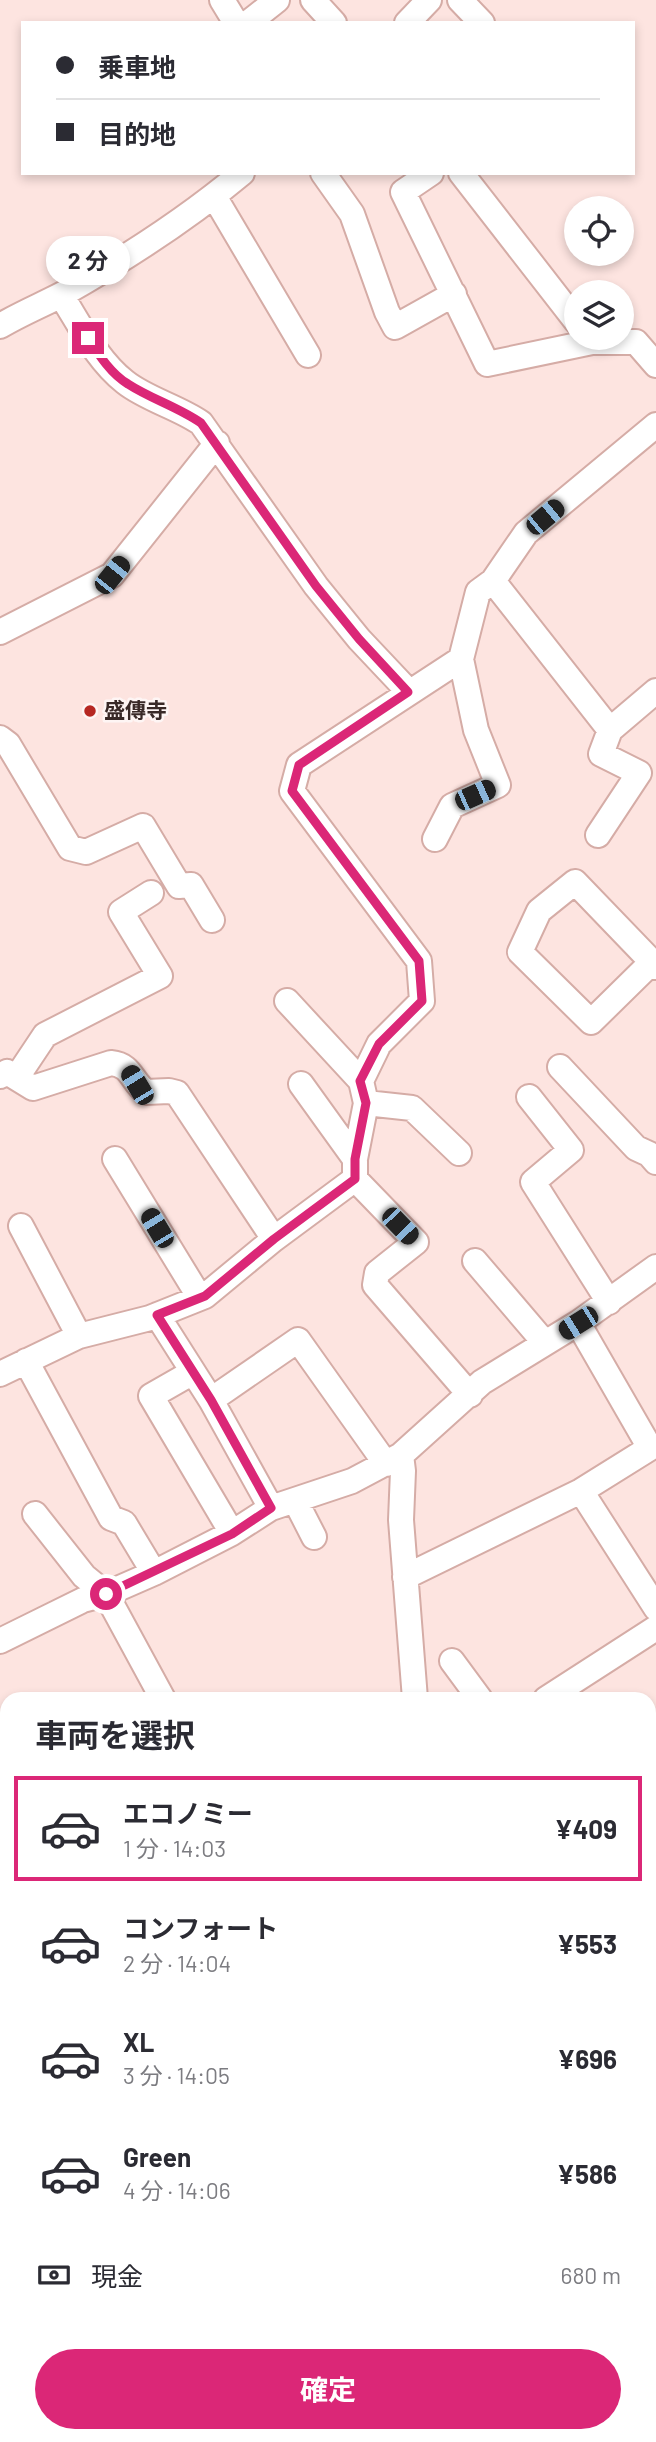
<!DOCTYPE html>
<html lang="ja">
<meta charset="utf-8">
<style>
body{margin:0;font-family:Barlow,"Noto Sans JP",sans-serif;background:#f7f7f7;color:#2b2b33;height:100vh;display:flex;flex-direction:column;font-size:26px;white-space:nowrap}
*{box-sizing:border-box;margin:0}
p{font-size:23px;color:#7c7c81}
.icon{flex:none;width:38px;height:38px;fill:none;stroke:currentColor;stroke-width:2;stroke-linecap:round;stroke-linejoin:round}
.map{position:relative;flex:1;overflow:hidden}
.sheet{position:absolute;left:0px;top:1692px;width:656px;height:751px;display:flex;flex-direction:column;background:#fff;border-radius:21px 21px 0 0;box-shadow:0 4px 10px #0003}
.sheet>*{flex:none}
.guide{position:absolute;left:21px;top:21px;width:614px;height:154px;border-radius:0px;box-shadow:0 4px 10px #0003;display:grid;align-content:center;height:154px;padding:0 35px;background:#fff}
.tools{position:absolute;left:564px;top:196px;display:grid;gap:14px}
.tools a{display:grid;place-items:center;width:70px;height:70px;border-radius:50%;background:#fff;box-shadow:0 4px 10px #0003;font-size:35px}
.end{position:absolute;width:32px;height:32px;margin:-16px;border:9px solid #db2777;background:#fff;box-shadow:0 0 0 4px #fff}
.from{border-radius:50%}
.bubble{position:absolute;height:49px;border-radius:24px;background:#fff;box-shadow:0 4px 10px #0003;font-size:23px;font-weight:700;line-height:49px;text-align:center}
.car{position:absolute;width:21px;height:42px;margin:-21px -10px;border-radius:9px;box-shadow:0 0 5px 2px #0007;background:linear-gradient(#222 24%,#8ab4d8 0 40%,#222 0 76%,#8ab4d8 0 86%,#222 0)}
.guide b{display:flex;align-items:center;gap:24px;height:66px;font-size:26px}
.guide b+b{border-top:2px solid #e1e1e2}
.guide i{width:18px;height:18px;background:#2b2b33}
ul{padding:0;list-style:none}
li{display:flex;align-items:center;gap:21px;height:105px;margin:0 14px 10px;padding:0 21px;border:4px solid transparent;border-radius:0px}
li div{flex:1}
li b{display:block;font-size:26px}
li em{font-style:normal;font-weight:700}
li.selected{border-color:#db2777}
li>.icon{width:63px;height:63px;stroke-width:1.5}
h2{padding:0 35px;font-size:32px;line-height:84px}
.pay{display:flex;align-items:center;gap:18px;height:77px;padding:0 35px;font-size:26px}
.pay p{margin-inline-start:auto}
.button{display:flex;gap:14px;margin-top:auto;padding:14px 35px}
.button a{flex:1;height:80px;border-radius:42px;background:#db2777;color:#fff;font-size:28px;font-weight:700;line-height:80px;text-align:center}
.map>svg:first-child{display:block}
</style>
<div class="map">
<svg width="656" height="2442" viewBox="0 0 656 2442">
<rect width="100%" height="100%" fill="#fde4e0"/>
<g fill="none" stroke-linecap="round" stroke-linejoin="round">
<defs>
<path id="minor" d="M222 0 236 23
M313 0 334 23
M460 0 482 23
M248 23 277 0
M407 23 429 0
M323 173 352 214 387 312 395 327 454 294
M431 173 403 192 487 364 592 342H636L656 365
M461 173 576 321
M214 196 308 355
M61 295C80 325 97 360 125 382 146 399 178 407 201 423L316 586 359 639 409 692
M0 326C20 314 42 305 63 294 125 259 187 219 242 173
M493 581 610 730 601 754 639 773 598 835
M0 632 112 575 217 443
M610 730 656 691
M0 738 8 744 70 848 86 852 143 826 179 886 191 885 212 920
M435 839 452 806 498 785 476 730 461 659
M652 962 591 1022 520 952 539 911 575 882 652 962 656 967
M287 1001 361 1081
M560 1067 636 1148 649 1154 656 1162
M0 1076 7 1072 33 1088 111 1063C132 1065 131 1081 146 1092L169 1091 177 1093 274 1239
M17 1077 45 1035 160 976 121 912 151 893
M301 1084 355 1159
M529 1097 571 1150 533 1182 609 1302
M366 1103 412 1108 459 1153
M115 1159 200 1298
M355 1179 416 1242 377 1273 375 1285 470 1395
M21 1226 79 1336
M475 1261 545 1343
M157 1315 211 1400 271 1508
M26 1361 111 1518 124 1523 154 1573
M193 1372 151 1396 232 1533
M0 1374 79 1336 150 1318 205 1296 274 1239 355 1179V1159L366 1103 361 1081 379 1044 422 1001 419 961 292 791 299 765 461 659 478 592 493 581 526 533 656 425
M211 1400 298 1340 386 1464
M401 1455 403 1471 401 1520 415 1699
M581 1491 656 1608
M295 1500 314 1537
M35 1514 84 1576 106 1594 163 1699
M405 1577 581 1491 650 1448 578 1323
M0 1641 83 1600 106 1594 154 1573 232 1533 271 1508 352 1481 401 1455 482 1382 578 1323 656 1267
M452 1661 480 1699
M546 1699 656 1628
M0 1727 7 1726
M649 1758 656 1755
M0 1792 7 1789
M649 1879 656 1876
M649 1915 656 1925
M0 1980 7 1993
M0 2048 7 2044
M649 2198 656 2204
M649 2262 656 2260
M0 2333 7 2346
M649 2344 656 2341
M0 2415 7 2411
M58 2436 61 2442
M259 2436 262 2442
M460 2436 464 2442
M612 2436 615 2442"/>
</defs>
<use href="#minor" stroke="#d5aca6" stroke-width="28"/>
<use href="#minor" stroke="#fff" stroke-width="24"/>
</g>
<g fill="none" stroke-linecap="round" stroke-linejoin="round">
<path stroke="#db2777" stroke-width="9" d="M88 338C99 355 111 374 128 384 151 399 178 407 201 423L316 586 359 639 408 692 299 765 292 791 419 961 422 1001 379 1044 360 1081 366 1103 355 1159V1179L274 1239 205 1296 157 1315 211 1400 271 1508 232 1534 106 1594"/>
</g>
<circle fill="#b62722" stroke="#fef5f4" stroke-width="2.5" cx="90" cy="711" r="7"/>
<g text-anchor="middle" stroke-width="5" stroke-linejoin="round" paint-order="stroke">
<g font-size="21" font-weight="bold" fill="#392927" stroke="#fef5f4" text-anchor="start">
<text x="104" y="718">盛傳寺</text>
</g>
</g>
</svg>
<div class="tools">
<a><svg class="icon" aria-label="locate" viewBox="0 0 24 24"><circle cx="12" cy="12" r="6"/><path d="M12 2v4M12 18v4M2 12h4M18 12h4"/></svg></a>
<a><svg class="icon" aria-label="layers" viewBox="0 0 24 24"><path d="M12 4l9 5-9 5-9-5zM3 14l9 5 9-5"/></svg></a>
</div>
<i class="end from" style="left:106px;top:1594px"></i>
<i class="end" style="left:88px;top:338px"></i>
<div class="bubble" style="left:46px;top:236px;width:84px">2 分</div>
<i class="car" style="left:545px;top:517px;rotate:50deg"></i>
<i class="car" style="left:112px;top:575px;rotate:39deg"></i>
<i class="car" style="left:475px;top:795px;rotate:66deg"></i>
<i class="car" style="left:137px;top:1085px;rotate:329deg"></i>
<i class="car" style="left:400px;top:1226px;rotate:136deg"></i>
<i class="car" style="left:157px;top:1228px;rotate:329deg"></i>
<i class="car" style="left:578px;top:1323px;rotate:238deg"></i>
<div class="guide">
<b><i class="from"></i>乗車地</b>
<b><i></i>目的地</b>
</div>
<section class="sheet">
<h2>車両を選択</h2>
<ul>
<li class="selected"><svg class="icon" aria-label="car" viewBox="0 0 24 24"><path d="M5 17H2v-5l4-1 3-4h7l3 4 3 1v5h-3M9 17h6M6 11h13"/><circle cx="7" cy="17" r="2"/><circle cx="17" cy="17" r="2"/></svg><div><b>エコノミー</b><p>1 分 · 14:03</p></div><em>¥409</em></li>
<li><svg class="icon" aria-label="car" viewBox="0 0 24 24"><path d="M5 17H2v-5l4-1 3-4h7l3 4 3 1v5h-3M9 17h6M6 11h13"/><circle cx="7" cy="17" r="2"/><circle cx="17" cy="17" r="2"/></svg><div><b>コンフォート</b><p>2 分 · 14:04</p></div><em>¥553</em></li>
<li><svg class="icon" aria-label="car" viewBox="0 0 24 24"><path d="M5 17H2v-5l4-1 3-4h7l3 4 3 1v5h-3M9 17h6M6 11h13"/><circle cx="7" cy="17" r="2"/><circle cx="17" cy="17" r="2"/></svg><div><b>XL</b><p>3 分 · 14:05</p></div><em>¥696</em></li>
<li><svg class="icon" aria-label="car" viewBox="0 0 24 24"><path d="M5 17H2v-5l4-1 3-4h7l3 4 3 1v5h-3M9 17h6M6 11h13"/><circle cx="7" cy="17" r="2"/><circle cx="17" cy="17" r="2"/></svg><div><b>Green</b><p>4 分 · 14:06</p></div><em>¥586</em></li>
</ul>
<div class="pay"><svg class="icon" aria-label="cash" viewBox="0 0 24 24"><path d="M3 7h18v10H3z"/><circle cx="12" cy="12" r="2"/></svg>現金<p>680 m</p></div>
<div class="button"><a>確定</a></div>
</section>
</div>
